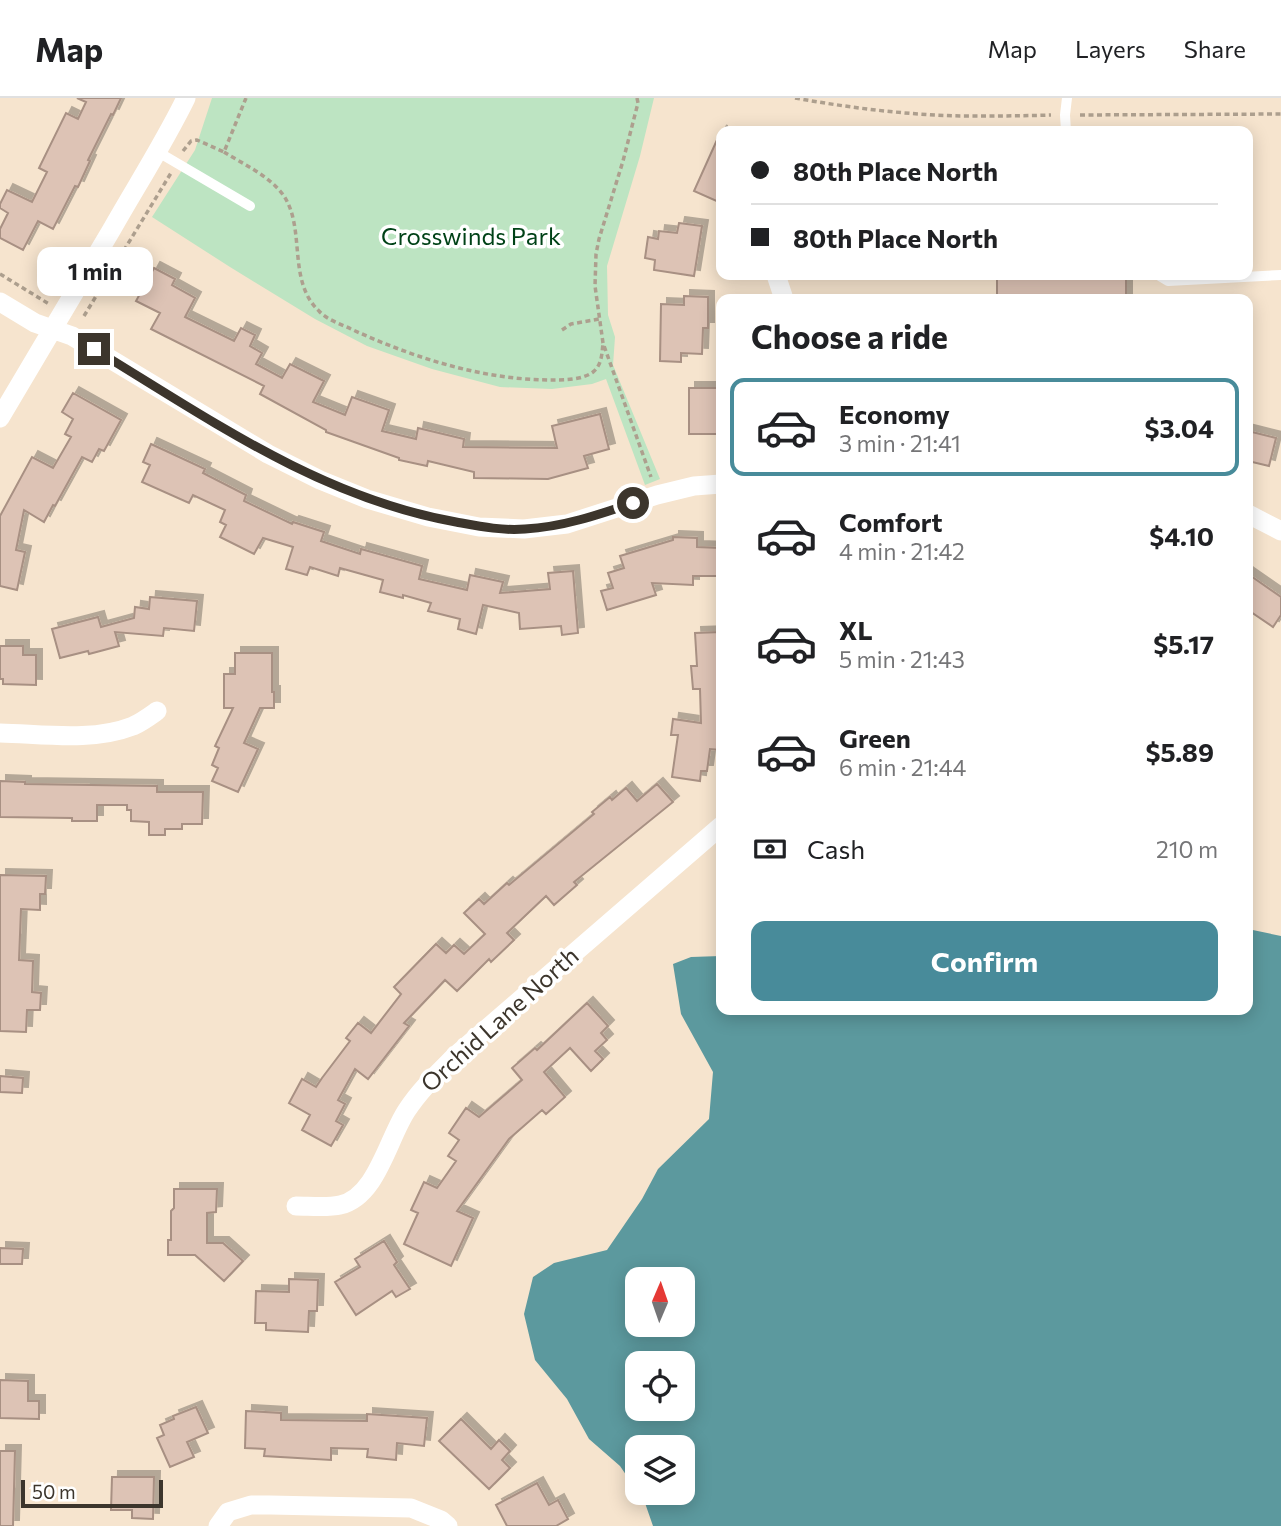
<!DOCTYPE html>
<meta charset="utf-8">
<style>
body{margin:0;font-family:Commissioner,sans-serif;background:#f2f2f2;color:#202124;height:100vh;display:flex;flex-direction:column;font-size:26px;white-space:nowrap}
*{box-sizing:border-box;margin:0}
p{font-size:23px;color:#757577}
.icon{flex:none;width:38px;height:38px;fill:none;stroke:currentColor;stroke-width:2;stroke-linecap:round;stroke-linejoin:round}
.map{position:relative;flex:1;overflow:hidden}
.panel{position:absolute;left:716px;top:196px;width:537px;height:721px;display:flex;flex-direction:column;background:#fff;border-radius:14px;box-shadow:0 4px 18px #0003}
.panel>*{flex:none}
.guide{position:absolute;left:716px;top:28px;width:537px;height:154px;border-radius:14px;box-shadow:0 4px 18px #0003;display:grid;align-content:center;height:154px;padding:0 35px;background:#fff}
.needle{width:46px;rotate:2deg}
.tools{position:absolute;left:625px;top:1169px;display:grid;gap:14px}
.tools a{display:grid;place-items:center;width:70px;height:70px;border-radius:14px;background:#fff;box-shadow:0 4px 18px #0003;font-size:35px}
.scale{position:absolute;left:21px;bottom:18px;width:142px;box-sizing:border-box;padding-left:7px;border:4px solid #3c352c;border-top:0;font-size:19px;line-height:24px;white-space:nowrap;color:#3c352c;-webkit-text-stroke:5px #fff;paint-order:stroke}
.end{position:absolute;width:32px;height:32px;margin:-16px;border:9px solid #3c352c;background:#fff;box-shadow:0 0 0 4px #fff}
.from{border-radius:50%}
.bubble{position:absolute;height:49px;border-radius:14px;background:#fff;box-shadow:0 4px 18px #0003;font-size:23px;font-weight:700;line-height:49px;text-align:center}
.guide b{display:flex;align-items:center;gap:24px;height:66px;font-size:26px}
.guide b+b{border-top:2px solid #e0e0e0}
.guide i{width:18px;height:18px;background:#202124}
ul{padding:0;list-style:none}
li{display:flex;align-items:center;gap:21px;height:98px;margin:0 14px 10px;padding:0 21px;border:4px solid transparent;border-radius:14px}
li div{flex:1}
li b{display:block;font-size:26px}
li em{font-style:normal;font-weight:700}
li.current{border-color:#488b9a}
li>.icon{width:63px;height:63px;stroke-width:1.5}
h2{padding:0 35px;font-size:32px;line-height:84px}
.pay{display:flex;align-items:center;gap:18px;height:77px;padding:0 35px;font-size:26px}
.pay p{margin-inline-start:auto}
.cta{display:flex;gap:14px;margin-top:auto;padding:14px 35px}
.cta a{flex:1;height:80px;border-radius:14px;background:#488b9a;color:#fff;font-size:28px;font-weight:700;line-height:80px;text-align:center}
header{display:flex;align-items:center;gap:42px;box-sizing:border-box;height:98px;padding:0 35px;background:#fff;border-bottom:2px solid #e0e0e0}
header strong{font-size:33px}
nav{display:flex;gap:38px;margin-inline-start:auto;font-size:24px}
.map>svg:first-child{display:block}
</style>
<header>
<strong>Map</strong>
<nav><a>Map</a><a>Layers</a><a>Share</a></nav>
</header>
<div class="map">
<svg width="1281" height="1428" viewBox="0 0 1281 1428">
<defs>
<filter id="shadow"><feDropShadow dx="6" dy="-6" stdDeviation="0" flood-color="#0004"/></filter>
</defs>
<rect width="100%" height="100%" fill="#f6e4ce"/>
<path fill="#bde4c2" d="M212 0H654L640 58 607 168 608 217 615 239 613 267 660 381 645 387 606 281 592 286 552 291 500 289 432 271 367 248 315 221 230 169 152 119 195 52Z"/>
<path fill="#5c999e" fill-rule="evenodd" d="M1248 831 1281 838V1428H653L645 1405 638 1395H682V1349H637V1393L620 1368 589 1341 567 1301 535 1262 524 1216 533 1179 554 1165 607 1152 642 1101 658 1071 709 1021 713 974 681 916 673 866 691 859 721 858V912H1248ZM637 1181H682V1227H637ZM637 1265H682V1311H637Z"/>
<path fill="#ddc3b5" stroke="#a89083" stroke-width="2" filter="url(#shadow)" d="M77 0H121L113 17 111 16 88 62 90 63 78 89 75 88 53 131 38 123 23 152 0 140V131L8 115 0 110V106L7 92 32 104 47 74 39 70 66 15 78 21 86 4Z
M721 33V105L694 93Z
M679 125 702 128 694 178 654 172 655 162 645 160 648 139 658 141 659 133 677 135Z
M154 170 175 181 172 187 195 200 185 219 234 243 241 230 255 237 250 248 262 255 256 266 282 280 290 266 324 283 313 304 345 317 352 299 389 312 382 333 416 341 418 330 464 341 463 349 557 350 552 328 600 316 609 351 584 358 588 370 548 381 474 380V374L428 363 427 368 399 362V360L326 334V332L260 296 264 288 151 231 160 215 136 203Z
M997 177H1126V201H997Z
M684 198 708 199V230H703L702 256 681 255V264L660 263 661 206 684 207Z
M689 290H721V336H689Z
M73 295 121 322 104 353 99 351 92 364 82 359 55 408 53 407 44 424 24 412 16 452 25 454 17 492 0 488V418L32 359 53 370 71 339 65 336 73 321 62 314Z
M1248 333 1276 340 1269 368 1248 363Z
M151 346 205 371 203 375 246 397 244 403 292 426 293 424 324 434 321 443 360 456 361 451 422 468 419 481 467 492 470 477 503 484 500 495 550 491 548 475 573 473 578 535 562 537 561 528 520 531 519 515 483 507 476 536 458 531 460 521 428 513 431 505 403 497V500L380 494 383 482 340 470 338 478 310 469 307 477 286 471 293 449 263 440 254 456 220 439 226 427 220 424 225 412 193 397 189 405 142 384 150 367 143 364Z
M673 439 697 440V449L721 450V478H693V487L652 485 656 497 607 512 601 493 613 490 608 475 624 470 620 458 673 442Z
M1248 476 1281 499V517L1273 529 1248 512Z
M150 499 197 503 194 533 164 530 163 538 115 534 119 548 89 556 88 553 60 560 52 531 98 519 101 529 134 520 135 509 149 511Z
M721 534V652L710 651 707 673H701L700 683 672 679 678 637H671L673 621 701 625 700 591H693L691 568H697L695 535Z
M0 548H23V557H36V587L3 586V581H0Z
M235 555H272V594H274V610H260L244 645 258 651 238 694 212 683 218 670 212 667 219 650 215 648 233 610H224V576H235Z
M0 683 25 684V686L157 688V694H203L202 726H182V731H165V737H149V724L131 723V712H127V707H97V723H72V720L0 719Z
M657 686 673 704 574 784 577 787 554 807 546 798 507 835 514 842 491 864 489 861 457 893 445 882 404 925 409 928 368 981 355 971 338 1002 345 1006 336 1023 343 1027 331 1048 302 1032 310 1017 289 1005 302 981 316 989 322 980 350 943 346 940 358 925 371 935 401 896 394 889 436 846 446 855 454 847 464 856 485 836 464 815 479 801 484 806 507 785 509 787 594 716 592 714 610 699 612 702 626 690 637 703Z
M0 777 46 778 45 796H40V812L21 811 19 862 33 863 32 894 41 895 40 912H27L26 934 0 933Z
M587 905 608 928 601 935 607 942 595 953 603 961 591 973 570 950 544 974 565 999 546 1016 542 1012 509 1041 457 1113 473 1120 451 1168 404 1146 418 1115 411 1112 424 1084 437 1090 456 1063 448 1058 459 1042 449 1035 466 1010 479 1019 522 982 512 970 535 950 537 952Z
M0 978 23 980 22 995 0 994Z
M174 1091H217L216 1114 207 1115V1145H223L243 1163 224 1183 195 1157H168V1142H171V1113L174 1110Z
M384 1143 397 1164 394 1167 410 1191 396 1199 392 1193 356 1217 335 1184 360 1169 355 1161Z
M0 1150 23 1151 22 1166H0Z
M289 1181 318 1182 317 1213H309L308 1234 266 1232V1225H255L256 1193 289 1194Z
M0 1282 28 1283V1303H39V1321L0 1320Z
M196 1309 208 1335 187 1344 194 1359 170 1369 157 1340 164 1337 160 1327 174 1321 173 1318Z
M246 1313 281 1315V1322L367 1323V1316L427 1320 424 1348 397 1345 396 1362 367 1359 368 1351 331 1350V1362L264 1358 265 1351 245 1350Z
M461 1321 491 1351 499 1342 510 1353 502 1362 510 1370 489 1391 439 1343Z
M0 1353H15L13 1428H0Z
M112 1379H154L153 1421 132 1420V1412H111Z
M537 1385 549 1407 558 1402 568 1421 556 1428H507L496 1407Z"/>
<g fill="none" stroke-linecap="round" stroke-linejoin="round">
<path stroke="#ad9f8e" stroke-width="3.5" stroke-dasharray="5 3.5" stroke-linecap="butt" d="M637 0 638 5 623 63 599 141 596 156 595 188 603 245 651 379
M795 0C851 10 907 17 963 18 993 18 1022 18 1051 17
M1080 17 1281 16
M183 53 191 43 197 42 224 54 246 0
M224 54C243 66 270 78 284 98 306 132 287 183 319 213 327 222 341 226 351 231 414 260 483 282 552 282 565 282 582 282 593 274 602 267 602 255 603 245
M0 176 49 206
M84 218 171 75
M562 232 571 226 599 221"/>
<path stroke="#fff" stroke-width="10" d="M1066 33 1065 17 1067 0
M158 54 250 108
M1158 177 1168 183 1281 177"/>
<path stroke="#fff" stroke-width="19" d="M776 177 784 201
M0 204 35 225 72 238 268 356 320 382 367 401 428 419 479 429 524 431 567 426 657 397 694 388 721 386
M0 320C38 257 75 194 112 131 137 87 164 45 186 0
M1248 416 1281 433
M0 635C43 636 92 644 133 628 142 624 150 618 157 613
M296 1108C309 1108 328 1110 340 1107 377 1099 388 1040 407 1012 420 992 437 976 454 959L721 728
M218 1428 228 1414 251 1407H270L411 1410 441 1422 448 1428"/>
</g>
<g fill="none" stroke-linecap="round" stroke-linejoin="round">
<path stroke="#3c352c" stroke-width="9" d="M94 251C209 321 321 400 456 424 478 428 502 433 525 431 562 429 598 417 633 405"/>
</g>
<g text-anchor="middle" stroke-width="7" stroke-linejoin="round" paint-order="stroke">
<g font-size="24" fill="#004217" stroke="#fff">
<text x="471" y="147">Crosswinds Park</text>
</g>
<g font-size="24" fill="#3c352c" stroke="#fff">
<text transform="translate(500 922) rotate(-42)" y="8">Orchid Lane North</text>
</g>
</g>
</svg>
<div class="tools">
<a><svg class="needle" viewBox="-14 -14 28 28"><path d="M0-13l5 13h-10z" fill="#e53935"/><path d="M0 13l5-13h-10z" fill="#757577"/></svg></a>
<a><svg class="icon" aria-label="locate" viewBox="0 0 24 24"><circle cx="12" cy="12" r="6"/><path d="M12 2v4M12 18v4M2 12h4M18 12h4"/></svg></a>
<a><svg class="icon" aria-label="layers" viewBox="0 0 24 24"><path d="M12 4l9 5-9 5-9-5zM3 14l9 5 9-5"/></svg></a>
</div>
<div class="scale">50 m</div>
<i class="end from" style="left:633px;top:405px"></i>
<i class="end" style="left:94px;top:251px"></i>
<div class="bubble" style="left:37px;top:149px;width:116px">1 min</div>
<div class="guide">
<b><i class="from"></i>80th Place North</b>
<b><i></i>80th Place North</b>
</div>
<section class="panel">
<h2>Choose a ride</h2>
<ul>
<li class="current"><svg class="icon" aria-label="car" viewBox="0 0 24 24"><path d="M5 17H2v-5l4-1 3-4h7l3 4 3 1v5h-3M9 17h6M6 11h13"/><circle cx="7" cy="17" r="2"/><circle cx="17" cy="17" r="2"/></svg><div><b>Economy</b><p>3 min · 21:41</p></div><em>$3.04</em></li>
<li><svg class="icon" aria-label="car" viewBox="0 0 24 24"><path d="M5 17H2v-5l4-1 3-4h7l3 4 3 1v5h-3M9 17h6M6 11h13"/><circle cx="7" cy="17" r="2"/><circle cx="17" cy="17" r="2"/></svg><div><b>Comfort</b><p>4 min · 21:42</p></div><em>$4.10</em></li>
<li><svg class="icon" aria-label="car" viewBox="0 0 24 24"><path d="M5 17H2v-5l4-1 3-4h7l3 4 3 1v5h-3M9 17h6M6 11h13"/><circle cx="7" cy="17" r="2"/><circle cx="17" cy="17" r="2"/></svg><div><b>XL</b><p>5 min · 21:43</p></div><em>$5.17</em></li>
<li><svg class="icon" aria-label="car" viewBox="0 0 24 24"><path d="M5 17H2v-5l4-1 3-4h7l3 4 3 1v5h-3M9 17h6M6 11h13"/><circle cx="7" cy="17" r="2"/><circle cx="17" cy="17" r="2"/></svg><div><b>Green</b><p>6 min · 21:44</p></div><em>$5.89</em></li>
</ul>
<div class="pay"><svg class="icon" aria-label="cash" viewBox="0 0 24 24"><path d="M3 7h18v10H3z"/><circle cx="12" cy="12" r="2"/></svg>Cash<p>210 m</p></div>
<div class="cta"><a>Confirm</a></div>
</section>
</div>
